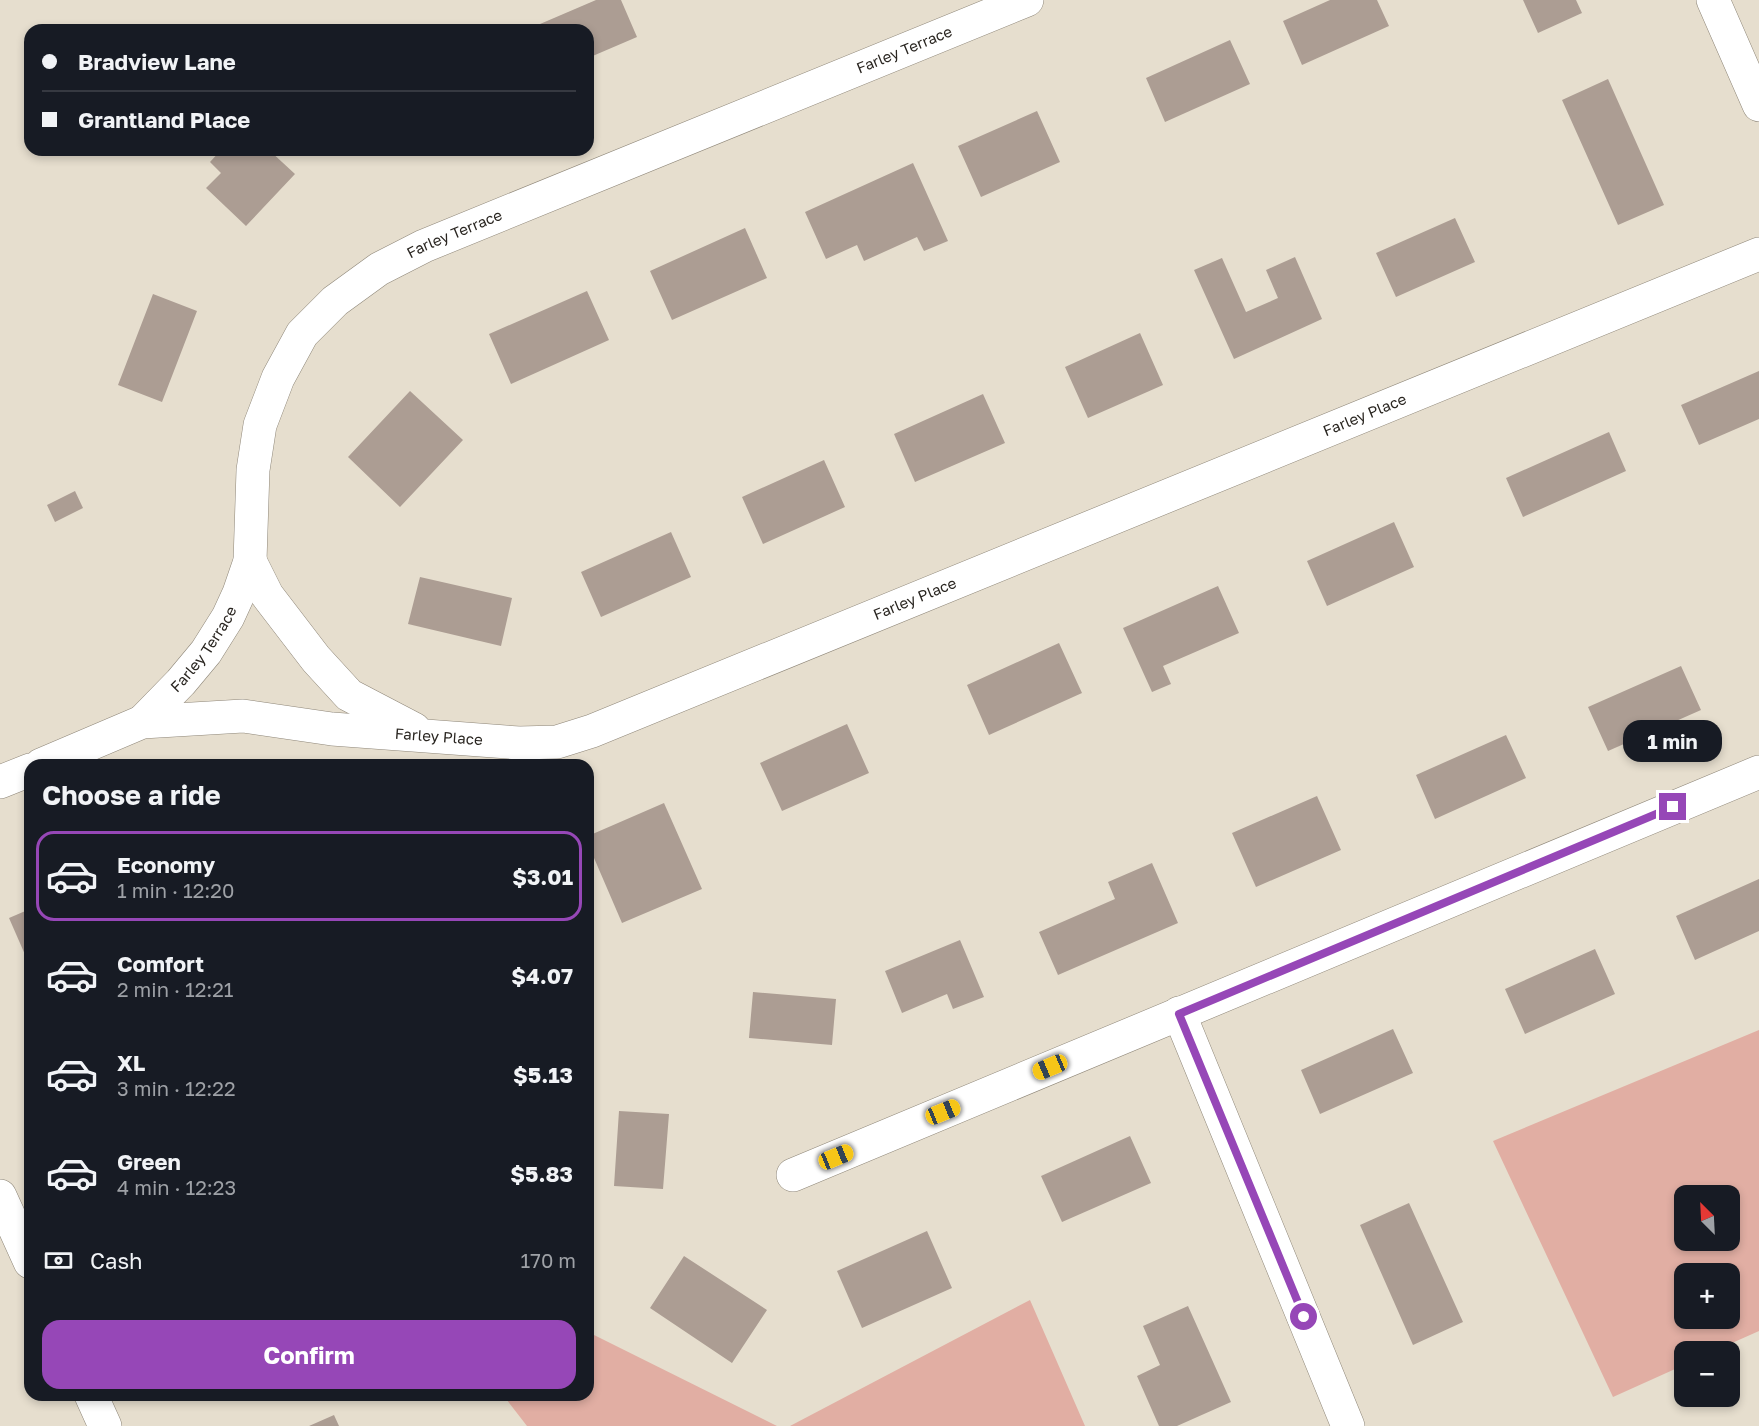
<!DOCTYPE html>
<meta charset="utf-8">
<style>
body{margin:0;font-family:"Golos Text",sans-serif;background:#242831;color:#f1f3f6;height:100vh;display:flex;flex-direction:column;font-size:22px;white-space:nowrap}
*{box-sizing:border-box;margin:0}
p{font-size:20px;color:#9ea1a6}
.icon{flex:none;width:33px;height:33px;fill:none;stroke:currentColor;stroke-width:2;stroke-linecap:round;stroke-linejoin:round}
.map{position:relative;flex:1;overflow:hidden}
.panel{position:absolute;left:24px;top:759px;width:570px;height:642px;display:flex;flex-direction:column;background:#171b24;border-radius:18px;box-shadow:0 3px 9px #0003}
.panel>*{flex:none}
.top-card{position:absolute;left:24px;top:24px;width:570px;height:132px;border-radius:18px;box-shadow:0 3px 9px #0003;display:grid;align-content:center;height:132px;padding:0 18px;background:#171b24}
.needle{width:39px;rotate:336deg}
.tools{position:absolute;left:1674px;top:1185px;display:grid;gap:12px}
.tools a{display:grid;place-items:center;width:66px;height:66px;border-radius:12px;background:#171b24;box-shadow:0 3px 9px #0003;font-size:30px}
.end{position:absolute;width:27px;height:27px;margin:-14px;border:8px solid #9647b7;background:#fff;box-shadow:0 0 0 3px #fff}
.from{border-radius:50%}
.bubble{position:absolute;height:42px;border-radius:18px;background:#171b24;box-shadow:0 3px 9px #0003;font-size:20px;font-weight:700;line-height:42px;text-align:center}
.car{position:absolute;width:18px;height:36px;margin:-18px -9px;border-radius:8px;box-shadow:0 0 4px 2px #0007;background:linear-gradient(#f5c518 24%,#345 0 40%,#f5c518 0 76%,#345 0 86%,#f5c518 0)}
.top-card b{display:flex;align-items:center;gap:21px;height:57px;font-size:22px}
.top-card b+b{border-top:2px solid #363941}
.top-card i{width:15px;height:15px;background:#f1f3f6}
ul{padding:0;list-style:none}
li{display:flex;align-items:center;gap:18px;height:90px;margin:0 12px 9px;padding:0 6px;border:3px solid transparent;border-radius:18px}
li div{flex:1}
li b{display:block;font-size:22px}
li em{font-style:normal;font-weight:700}
li.current{border-color:#9647b7}
li>.icon{width:54px;height:54px;stroke-width:1.5}
h2{padding:0 18px;font-size:27px;line-height:72px}
.pay{display:flex;align-items:center;gap:15px;height:66px;padding:0 18px;font-size:22px}
.pay p{margin-inline-start:auto}
.action{display:flex;gap:12px;margin-top:auto;padding:12px 18px}
.action a{flex:1;height:69px;border-radius:18px;background:#9647b7;color:#fff;font-size:24px;font-weight:700;line-height:69px;text-align:center}
.map>svg:first-child{display:block}
</style>
<div class="map">
<svg width="1759" height="1426" viewBox="0 0 1759 1426">
<rect width="100%" height="100%" fill="#e6dece"/>
<path fill="#e1aea3" fill-rule="evenodd" d="M1759 1030V1331L1714 1351 1684 1352V1365L1613 1397 1493 1141ZM1684 1196H1730V1240H1684ZM1684 1274H1730V1318H1684Z
M1030 1300 1085 1426H790Z
M588 1332 777 1426H527L503 1395H588Z"/>
<path fill="#ac9d93" d="M596 0H621L637 37 588 58V30H526Z
M1330 0H1377L1389 26 1302 65 1283 21Z
M1523 0H1576L1582 13 1538 33Z
M1230 40 1250 84 1165 122 1146 78Z
M1608 79 1664 205 1618 225 1562 100Z
M1037 111 1060 162 981 197 958 146Z
M221 150H269L295 174 246 226 206 188 221 173 210 162Z
M913 163 948 241 924 251 917 237 864 261 857 245 826 259 805 212Z
M1455 218 1475 262 1396 297 1376 253Z
M745 228 767 278 672 320 650 271Z
M1295 257 1322 319 1234 359 1194 270 1222 258 1246 312 1278 298 1266 270Z
M587 291 609 340 511 384 489 334Z
M153 294 197 311 162 402 118 385Z
M1140 333 1163 385 1088 418 1065 367Z
M1759 371V419L1699 445 1681 405Z
M410 391 463 440 400 507 348 457Z
M983 394 1005 443 915 482 894 434Z
M1609 432 1626 471 1523 517 1506 478Z
M824 460 845 507 763 544 742 497Z
M75 491 83 508 55 522 47 505Z
M1394 522 1414 567 1327 606 1307 561Z
M671 532 691 577 601 617 581 572Z
M420 577 512 598 501 646 408 624Z
M1218 586 1239 633 1163 666 1171 684 1152 692 1123 628Z
M1059 643 1082 693 989 735 967 685Z
M1681 666 1701 710 1608 751 1588 707Z
M847 724 869 773 782 811 760 763Z
M1506 735 1526 778 1435 819 1416 775Z
M1317 796 1341 850 1256 887 1232 833Z
M664 803 702 889 622 923 588 844V836Z
M1152 863 1178 923 1058 975 1039 932 1115 899 1108 882Z
M1759 879V931L1695 960 1676 916Z
M30 909V966L9 918Z
M960 940 984 997 953 1009 947 994 902 1013 885 971Z
M1595 949 1615 994 1525 1034 1505 989Z
M753 992 836 999 832 1045 749 1038Z
M1393 1029 1413 1073 1320 1114 1301 1070Z
M619 1111 669 1114 663 1189 614 1186Z
M1130 1136 1151 1183 1062 1222 1041 1176Z
M1409 1203 1463 1322 1413 1345 1360 1225Z
M927 1231 952 1288 862 1328 837 1271Z
M684 1256 767 1310 732 1363 650 1308Z
M1188 1306 1231 1402 1177 1426H1159L1137 1376 1160 1365 1143 1326Z
M334 1415 339 1426H309Z"/>
<g fill="none" stroke-linecap="round" stroke-linejoin="round">
<defs>
<g id="minor">
<path d="M1713 0 1759 105"/>
<path d="M250 561 267 595 316 659 349 695 414 729"/>
<path id="s1" d="M142 722 181 682 206 652 228 617 239 593 250 561 253 470 260 425 278 378 302 334 335 301 379 269 424 246 1027 0"/>
<path id="s2" d="M41 765 142 722 243 716 332 729 519 743 557 742 592 731 1759 254"/>
<path d="M0 782 30 770"/>
<path d="M1179 1013 1348 1426"/>
<path d="M793 1175 1759 772"/>
<path d="M0 1196 30 1262"/>
<path d="M91 1395 105 1426"/>
</g>
</defs>
<use href="#minor" stroke="#8e8678" stroke-width="34"/>
<use href="#minor" stroke="#fff" stroke-width="33"/>
</g>
<g fill="none" stroke-linecap="round" stroke-linejoin="round">
<path stroke="#9647b7" stroke-width="8" d="M1304 1317 1179 1014 1673 807"/>
</g>
<g text-anchor="middle" stroke-width="5" stroke-linejoin="round" paint-order="stroke">
<g font-size="15" fill="#2a2621" stroke="#e6dece">
<text dy="5" stroke="none"><textPath href="#s1" startOffset="1104">Farley Terrace</textPath></text>
<text dy="5" stroke="none"><textPath href="#s1" startOffset="618">Farley Terrace</textPath></text>
<text dy="5" stroke="none"><textPath href="#s2" startOffset="1398">Farley Place</textPath></text>
<text dy="5" stroke="none"><textPath href="#s2" startOffset="912">Farley Place</textPath></text>
<text dy="5" stroke="none"><textPath href="#s1" startOffset="96">Farley Terrace</textPath></text>
<text dy="5" stroke="none"><textPath href="#s2" startOffset="408">Farley Place</textPath></text>
</g>
</g>
</svg>
<div class="tools">
<a><svg class="needle" viewBox="-14 -14 28 28"><path d="M0-13l5 13h-10z" fill="#e53935"/><path d="M0 13l5-13h-10z" fill="#9ea1a6"/></svg></a>
<a>+</a>
<a>−</a>
</div>
<i class="end from" style="left:1304px;top:1317px"></i>
<i class="end" style="left:1673px;top:807px"></i>
<div class="bubble" style="left:1623px;top:720px;width:99px">1 min</div>
<i class="car" style="left:1050px;top:1067px;rotate:247deg"></i>
<i class="car" style="left:943px;top:1112px;rotate:68deg"></i>
<i class="car" style="left:836px;top:1157px;rotate:68deg"></i>
<div class="top-card">
<b><i class="from"></i>Bradview Lane</b>
<b><i></i>Grantland Place</b>
</div>
<section class="panel">
<h2>Choose a ride</h2>
<ul>
<li class="current"><svg class="icon" aria-label="car" viewBox="0 0 24 24"><path d="M5 17H2v-5l4-1 3-4h7l3 4 3 1v5h-3M9 17h6M6 11h13"/><circle cx="7" cy="17" r="2"/><circle cx="17" cy="17" r="2"/></svg><div><b>Economy</b><p>1 min · 12:20</p></div><em>$3.01</em></li>
<li><svg class="icon" aria-label="car" viewBox="0 0 24 24"><path d="M5 17H2v-5l4-1 3-4h7l3 4 3 1v5h-3M9 17h6M6 11h13"/><circle cx="7" cy="17" r="2"/><circle cx="17" cy="17" r="2"/></svg><div><b>Comfort</b><p>2 min · 12:21</p></div><em>$4.07</em></li>
<li><svg class="icon" aria-label="car" viewBox="0 0 24 24"><path d="M5 17H2v-5l4-1 3-4h7l3 4 3 1v5h-3M9 17h6M6 11h13"/><circle cx="7" cy="17" r="2"/><circle cx="17" cy="17" r="2"/></svg><div><b>XL</b><p>3 min · 12:22</p></div><em>$5.13</em></li>
<li><svg class="icon" aria-label="car" viewBox="0 0 24 24"><path d="M5 17H2v-5l4-1 3-4h7l3 4 3 1v5h-3M9 17h6M6 11h13"/><circle cx="7" cy="17" r="2"/><circle cx="17" cy="17" r="2"/></svg><div><b>Green</b><p>4 min · 12:23</p></div><em>$5.83</em></li>
</ul>
<div class="pay"><svg class="icon" aria-label="cash" viewBox="0 0 24 24"><path d="M3 7h18v10H3z"/><circle cx="12" cy="12" r="2"/></svg>Cash<p>170 m</p></div>
<div class="action"><a>Confirm</a></div>
</section>
</div>
